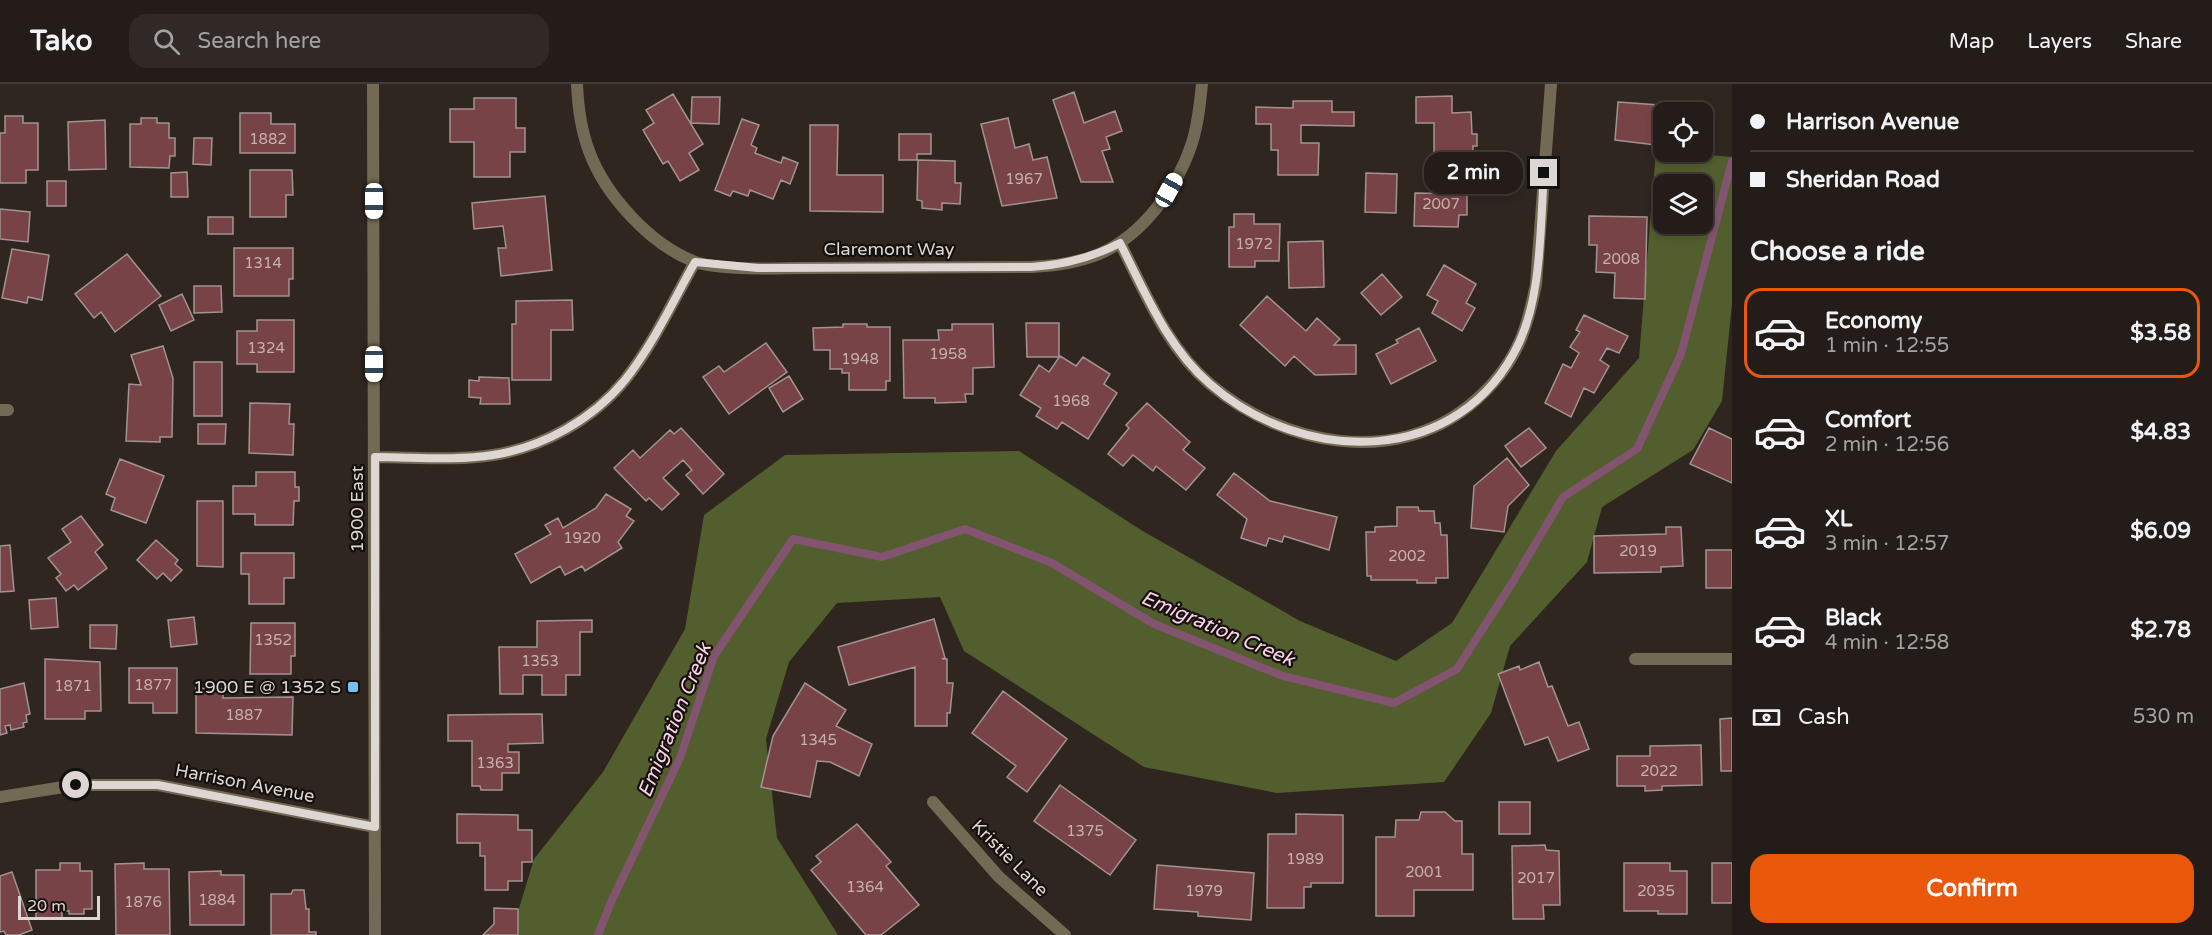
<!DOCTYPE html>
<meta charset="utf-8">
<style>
body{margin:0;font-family:"Varela Round",sans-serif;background:#302925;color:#f1f3f6;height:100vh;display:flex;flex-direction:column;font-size:22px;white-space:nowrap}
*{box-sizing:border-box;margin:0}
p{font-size:20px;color:#a3a1a2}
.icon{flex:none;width:33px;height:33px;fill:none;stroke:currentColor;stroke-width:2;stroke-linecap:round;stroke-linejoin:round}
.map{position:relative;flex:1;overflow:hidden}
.drawer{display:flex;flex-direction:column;background:#241c18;width:480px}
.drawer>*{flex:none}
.banner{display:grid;align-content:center;height:132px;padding:0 18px;background:#241c18}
.buttons{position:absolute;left:1653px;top:18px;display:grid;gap:12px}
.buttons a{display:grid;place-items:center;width:60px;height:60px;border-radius:12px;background:#241c18;box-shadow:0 3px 9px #0003,0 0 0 2px #413a37;font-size:30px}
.scale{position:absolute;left:18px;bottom:15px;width:82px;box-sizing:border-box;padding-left:6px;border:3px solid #ddd6d2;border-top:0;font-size:16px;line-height:21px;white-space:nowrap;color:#ddd6d2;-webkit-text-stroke:4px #15100d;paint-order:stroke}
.end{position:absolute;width:27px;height:27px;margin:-14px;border:8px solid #ddd6d2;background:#111;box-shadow:0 0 0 3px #111}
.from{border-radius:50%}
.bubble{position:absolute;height:42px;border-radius:18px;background:#241c18;box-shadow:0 3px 9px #0003,0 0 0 2px #413a37;font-size:20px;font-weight:700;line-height:42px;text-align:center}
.car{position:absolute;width:18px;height:36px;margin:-18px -9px;border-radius:8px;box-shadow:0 0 4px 2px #0007;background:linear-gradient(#fff 24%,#345 0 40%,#fff 0 76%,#345 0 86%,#fff 0)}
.banner b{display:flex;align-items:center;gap:21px;height:57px;font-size:22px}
.banner b+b{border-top:2px solid #413a37}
.banner i{width:15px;height:15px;background:#f1f3f6}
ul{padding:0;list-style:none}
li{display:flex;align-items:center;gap:18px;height:90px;margin:0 12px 9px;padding:0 6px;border:3px solid transparent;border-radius:18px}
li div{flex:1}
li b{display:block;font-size:22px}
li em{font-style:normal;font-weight:700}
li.current{border-color:#ea580c}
li>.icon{width:54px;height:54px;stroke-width:1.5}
h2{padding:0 18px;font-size:27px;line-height:72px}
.pay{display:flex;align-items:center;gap:15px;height:66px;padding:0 18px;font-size:22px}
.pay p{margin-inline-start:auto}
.primary-button{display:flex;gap:12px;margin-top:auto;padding:12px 18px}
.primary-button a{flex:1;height:69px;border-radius:18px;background:#ea580c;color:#fff;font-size:24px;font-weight:700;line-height:69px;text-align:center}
header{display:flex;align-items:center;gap:36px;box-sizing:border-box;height:84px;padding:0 30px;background:#241c18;border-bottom:2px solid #413a37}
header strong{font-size:28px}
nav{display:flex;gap:33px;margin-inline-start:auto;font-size:21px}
.search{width:420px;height:54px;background:#302925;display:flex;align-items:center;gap:15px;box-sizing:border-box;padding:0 21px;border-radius:18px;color:#a3a1a2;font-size:22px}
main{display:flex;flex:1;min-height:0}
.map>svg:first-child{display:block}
</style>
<header>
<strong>Tako</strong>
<div class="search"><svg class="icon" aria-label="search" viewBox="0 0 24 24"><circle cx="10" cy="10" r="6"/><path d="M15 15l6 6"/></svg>Search here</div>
<nav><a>Map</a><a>Layers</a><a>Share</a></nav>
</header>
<main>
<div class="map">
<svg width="1732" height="851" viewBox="0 0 1732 851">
<rect width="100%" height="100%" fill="#302620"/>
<path fill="#525e2d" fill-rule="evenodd" d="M1656 67 1732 73V220L1722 317 1693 366 1602 423 1587 478 1510 562 1491 629 1444 698 1277 709 1144 683 964 567 940 513 837 519 789 578 766 655 777 754 838 851H511L534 775 603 688 685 545 704 431 785 371 1019 367 1141 446 1300 537 1396 577 1452 539 1556 367 1639 274ZM1664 100H1702V140H1664Z"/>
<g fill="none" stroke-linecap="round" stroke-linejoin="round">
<path stroke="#825470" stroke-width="8" d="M598 851 611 818 680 674 714 572 793 455 882 473 965 445 1052 479 1154 540 1283 592 1394 619 1457 585 1514 496 1563 413 1637 365 1681 270 1732 77"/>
</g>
<path fill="#784346" stroke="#a29292" stroke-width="1.5" d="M1074 8 1084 39 1115 27 1122 47 1106 53 1110 65 1102 67 1113 98H1081L1053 16Z
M673 10 703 60 689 69 699 86 680 97 668 77 663 80 643 46 654 39 646 26Z
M1452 12V29L1471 28 1472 50H1477V62H1473V79H1434V39H1416V13Z
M692 13H720L719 40 691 39Z
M474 14H516V44H525V68H510V93H474V58H450V25H474Z
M1293 17H1332V28H1354V42L1301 41V59H1319L1318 91H1278V66H1271V40H1256V23L1293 24Z
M1618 18 1687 23V28H1664V62L1615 56Z
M240 29H271V40H295V69H240Z
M5 32H23V39H38V86H26V99H0V49H5Z
M141 34H157V39H169V54H175V72H170L169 84 130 83V40H141Z
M1008 34 1015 64 1029 60 1033 76 1047 73 1057 114 1002 122 981 40Z
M742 35 759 41 751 61 757 64 755 69 781 79 783 73 798 79 790 100 781 96 773 115 750 106 748 112 733 107 730 112 715 106Z
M105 36 106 85 69 86 68 38Z
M810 41H838L837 91H883V128L810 127Z
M899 50H931V70H917V76H899Z
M194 54H212L211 81 193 80Z
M918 76 955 77V99H961L960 120 942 119V126L922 124V117L917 116Z
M250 86H292L293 111H286V133H250Z
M187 88 188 113H171V89Z
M1366 89 1397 90 1396 129 1365 128Z
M47 97H66V122H47Z
M1415 109 1467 110V131H1459L1458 143 1414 142Z
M545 112 552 186 501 192 498 164H506L503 142 474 145 472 119Z
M0 125 30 128 28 158 0 155Z
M1234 130H1254V140H1280L1279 177H1255V183H1229V143H1234Z
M1589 132 1647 133 1645 215 1614 214 1615 189 1596 188 1597 161H1589Z
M208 133H233V150H208Z
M1323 157 1324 203 1289 204 1288 158Z
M234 164H293V195H289V212H234Z
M12 165 49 171 42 216 28 213 27 219 2 214Z
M127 170 161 212 115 248 101 228 94 234 75 210Z
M1444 181 1476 200 1466 219 1475 224 1462 247 1432 229 1438 217 1427 211Z
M1382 190 1402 213 1381 231 1361 209Z
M194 202H221L222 228 194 229Z
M182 210 194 236 171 247 159 221Z
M1267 212 1306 247 1317 234 1340 255 1334 261H1356V290L1315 291 1294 272 1285 282 1240 241Z
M572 216 573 246H551V296H512V240H516V217Z
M1584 231 1628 252 1619 269 1607 264 1600 276 1609 282 1594 309 1584 304 1571 333 1545 319 1563 280 1571 284 1579 269 1570 263 1580 248 1576 246Z
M257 236H294V288H257V280H237V247H257Z
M1026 239H1059V273H1027Z
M843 240H867V243H890V297H886V306H849V289H842V285H830V266H814L813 244 843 243Z
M952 240H993L994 283 973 284V310H965L966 318 935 319V314H904L903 256H939L938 246H952Z
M1419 244 1436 277 1391 300 1376 270 1398 259 1396 256Z
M766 259 787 288 729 330 703 293 719 282 724 288Z
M163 262 173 294 172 353H160V358L126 357 129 300 141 301 131 271Z
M1060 272 1076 282 1083 273 1110 290 1104 300 1117 309 1088 355 1062 338 1057 345 1036 332 1041 324 1020 311 1039 281 1049 288Z
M194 278H222V332H194Z
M789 292 803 315 783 328 769 304Z
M479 293 509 294 510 320H480L481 314 469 313V296L479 297Z
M250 319 290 320 289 340H294L293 371 249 369Z
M1147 319 1190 358 1183 366 1205 384 1186 406 1156 382 1153 387 1133 371 1123 382 1108 370 1129 344 1126 341Z
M198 340H226L225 360H198Z
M681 344 724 390 703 410 686 391 692 386 683 376 663 394 679 410 662 426 649 414 646 417 614 384 633 366 640 374 670 346 674 350Z
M1529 344 1546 364 1521 383 1505 362Z
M1709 344 1732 355V399L1690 380Z
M1507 374 1529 401 1508 422 1504 448 1471 444 1474 402Z
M120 375 164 392 146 439 111 426 115 414 106 410Z
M256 388H295V403H299V417H294L293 441H255V430H233V402H256Z
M1234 389 1270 417 1337 433 1329 466 1284 452 1282 458 1269 454 1266 462 1241 454 1247 435 1217 411Z
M606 410 631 425 626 432 634 437 618 458 622 464 585 487 582 482 565 491 560 482 531 499 515 470 551 450 545 441 558 434 563 444 596 424Z
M197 417H223V483L197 482Z
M1397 423H1418L1419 427H1434L1435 439H1440L1441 451H1447L1448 494H1436V499H1417V496H1371V492H1367L1366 448H1375V443L1397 442Z
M81 432 103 461 95 468 107 484 78 506 74 501 66 507 56 494 61 490 48 474 71 458 62 445Z
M1666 443H1681L1683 482 1661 483V488L1594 489V452L1666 450Z
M156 456 178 476 175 480 182 486 171 497 163 489 157 495 137 476Z
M10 461 14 507 0 508V462Z
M1706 466H1732V504H1706Z
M241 469H294V494H284V520H249V490H241Z
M56 514 58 543 31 545 29 516Z
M194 533 197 560 171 563 168 536Z
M934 535 945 574 942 575H947V599H953L950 629H947V642H915V583L849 601 838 563Z
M592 536V548H580V591H566V611H542V591H523V610H500L499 563H537V537Z
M251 539H295V572H291V590H250Z
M90 541H117L116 565 90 564Z
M45 575 100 578 101 627H85V635H45Z
M1539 578 1548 603 1552 602 1568 642 1579 638 1589 665 1558 677 1548 653 1525 661 1498 590 1519 582 1520 586Z
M129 584H177V629H153V619H129Z
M24 599 30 630 26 631 27 638 23 639 24 643 11 646 10 641 5 642 7 649 0 651V605Z
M805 599 846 626 836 642 872 660 859 692 830 678 817 677 810 713 761 703 773 652Z
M196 604 223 605V614L293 613 292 651 196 649Z
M1003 607 1067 655 1027 708 1007 693 1016 682 972 649Z
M542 630 543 659 508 660V668H519V689H502V706H481L480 702H472V657H448V631Z
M1732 634V687H1721L1720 635Z
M1701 661 1702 701 1662 702V706L1645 707V702H1617V672H1650V662Z
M1060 701 1136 756 1110 791 1034 737Z
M1499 718H1530V750H1499Z
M1421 728H1445L1455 737H1462V770H1473V806H1414V832H1376V753H1395L1396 736H1419Z
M457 730 518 731V746H532V778H522V797H508V806H485V772H480V759H457Z
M1296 730 1343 731V799H1311V803H1304V824H1267L1268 750H1296Z
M857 740 891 778 886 782 919 821 881 851H866L811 786 821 778 816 772Z
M1545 761 1546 766 1559 767 1560 821H1543L1544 835H1513L1512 762Z
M60 779H80V787H92V825H84V830H69V827H62V835H36V786H60Z
M144 779V785H169L170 851H116L115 780Z
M1624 779H1670V787H1687V830H1658V827H1624Z
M1712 779H1732V819H1712Z
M1157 781 1254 789 1251 836 1198 832V828L1154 825Z
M221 787V791H244V841H190L189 788Z
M12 788 32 846 19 851H6L4 847 0 848V792Z
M293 806H304L306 825H309V848H316V851H271V810H291Z
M494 824 518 825V851H483L494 840Z"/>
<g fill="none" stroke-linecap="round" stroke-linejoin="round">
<path stroke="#736a55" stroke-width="12" d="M373 0 375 851
M577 0C578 23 581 46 589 67 605 111 650 160 693 177 717 187 775 184 803 184 879 183 955 183 1031 183 1054 182 1077 179 1099 170 1142 152 1178 103 1192 59 1198 40 1200 20 1202 0
M1120 159C1145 208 1167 264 1210 300 1282 361 1393 383 1470 321 1491 304 1509 282 1520 257 1528 238 1532 220 1536 200L1551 0
M0 326H8
M375 373C414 373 455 377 493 371 544 363 593 335 625 296 653 261 673 217 695 178
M1635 575H1732
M0 713 76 701H158L375 743
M933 718 999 793 1065 851"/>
</g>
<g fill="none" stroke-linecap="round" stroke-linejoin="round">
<path stroke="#ddd6d2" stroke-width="8" d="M76 701H158L375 743V373C414 373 455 377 493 371 544 363 593 335 625 296 653 261 673 217 695 178L758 184 1031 183C1064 181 1091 174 1120 159 1145 208 1167 263 1210 300 1304 382 1460 384 1519 259 1542 209 1540 143 1544 89"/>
</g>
<rect fill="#72c1f5" stroke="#15100d" stroke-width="2" x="347" y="597" width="12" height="12" rx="3"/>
<g text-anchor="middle" stroke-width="4.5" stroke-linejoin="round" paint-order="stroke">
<g font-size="15" fill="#c4b1af">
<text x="268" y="60">1882</text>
<text x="1024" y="100">1967</text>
<text x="1441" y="125">2007</text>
<text x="1254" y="165">1972</text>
<text x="1621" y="180">2008</text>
<text x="263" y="184">1314</text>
<text x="266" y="269">1324</text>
<text x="948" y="275">1958</text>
<text x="860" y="280">1948</text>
<text x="1071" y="322">1968</text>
<text x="582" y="459">1920</text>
<text x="1638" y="472">2019</text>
<text x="1407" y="477">2002</text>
<text x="273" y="561">1352</text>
<text x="540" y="582">1353</text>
<text x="153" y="606">1877</text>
<text x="73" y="607">1871</text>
<text x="244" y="636">1887</text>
<text x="818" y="661">1345</text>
<text x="495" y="684">1363</text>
<text x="1659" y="692">2022</text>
<text x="1085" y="752">1375</text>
<text x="1305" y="780">1989</text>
<text x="1424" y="793">2001</text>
<text x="1536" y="799">2017</text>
<text x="865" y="808">1364</text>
<text x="1204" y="812">1979</text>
<text x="1656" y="812">2035</text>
<text x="217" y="821">1884</text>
<text x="143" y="823">1876</text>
</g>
<g font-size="18" fill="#ddd6d2" stroke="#15100d">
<text x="889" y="171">Claremont Way</text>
<text transform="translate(357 425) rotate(-90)" y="6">1900 East</text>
<text transform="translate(245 699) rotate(11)" y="6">Harrison Avenue</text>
<text transform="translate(1010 774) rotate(45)" y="6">Kristie Lane</text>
</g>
<g font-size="18" fill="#ddd6d2" stroke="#15100d" text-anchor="end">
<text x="341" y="609">1900 E @ 1352 S</text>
</g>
<g font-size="20" font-style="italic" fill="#fed1eb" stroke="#15100d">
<text transform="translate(1218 544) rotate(23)" y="7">Emigration Creek</text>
<text transform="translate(674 636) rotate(-68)" y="7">Emigration Creek</text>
</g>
</g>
</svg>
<div class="buttons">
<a><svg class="icon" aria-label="locate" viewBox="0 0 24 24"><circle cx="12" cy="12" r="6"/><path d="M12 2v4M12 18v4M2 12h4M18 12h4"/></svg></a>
<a><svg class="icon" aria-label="layers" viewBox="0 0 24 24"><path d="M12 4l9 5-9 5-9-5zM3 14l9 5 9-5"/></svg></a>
</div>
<div class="scale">20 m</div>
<i class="end from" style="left:76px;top:701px"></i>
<i class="end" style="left:1544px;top:89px"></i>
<div class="bubble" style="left:1424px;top:68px;width:99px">2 min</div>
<i class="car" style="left:1169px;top:106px;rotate:29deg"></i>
<i class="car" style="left:374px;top:117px;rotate:180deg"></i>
<i class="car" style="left:374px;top:280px;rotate:180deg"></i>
</div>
<section class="drawer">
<div class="banner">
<b><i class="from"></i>Harrison Avenue</b>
<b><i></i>Sheridan Road</b>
</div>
<h2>Choose a ride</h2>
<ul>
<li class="current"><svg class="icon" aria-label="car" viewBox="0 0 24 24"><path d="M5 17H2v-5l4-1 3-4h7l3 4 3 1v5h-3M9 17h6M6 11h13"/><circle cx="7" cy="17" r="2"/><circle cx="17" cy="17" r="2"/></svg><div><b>Economy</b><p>1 min · 12:55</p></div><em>$3.58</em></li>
<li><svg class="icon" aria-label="car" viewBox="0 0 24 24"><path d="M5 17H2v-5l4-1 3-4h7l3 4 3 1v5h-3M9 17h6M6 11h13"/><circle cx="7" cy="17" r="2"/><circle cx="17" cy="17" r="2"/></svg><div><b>Comfort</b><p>2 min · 12:56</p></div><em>$4.83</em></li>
<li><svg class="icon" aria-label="car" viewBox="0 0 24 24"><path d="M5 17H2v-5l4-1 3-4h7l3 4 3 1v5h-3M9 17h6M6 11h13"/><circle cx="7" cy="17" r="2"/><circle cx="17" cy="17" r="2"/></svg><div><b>XL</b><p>3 min · 12:57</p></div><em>$6.09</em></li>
<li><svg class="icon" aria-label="car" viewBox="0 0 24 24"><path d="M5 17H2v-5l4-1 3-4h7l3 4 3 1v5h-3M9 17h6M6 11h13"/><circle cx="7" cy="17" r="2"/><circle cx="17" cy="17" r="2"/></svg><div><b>Black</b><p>4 min · 12:58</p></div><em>$2.78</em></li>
</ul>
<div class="pay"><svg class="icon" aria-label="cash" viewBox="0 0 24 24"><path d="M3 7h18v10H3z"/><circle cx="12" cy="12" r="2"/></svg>Cash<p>530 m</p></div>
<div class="primary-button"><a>Confirm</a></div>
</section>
</main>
